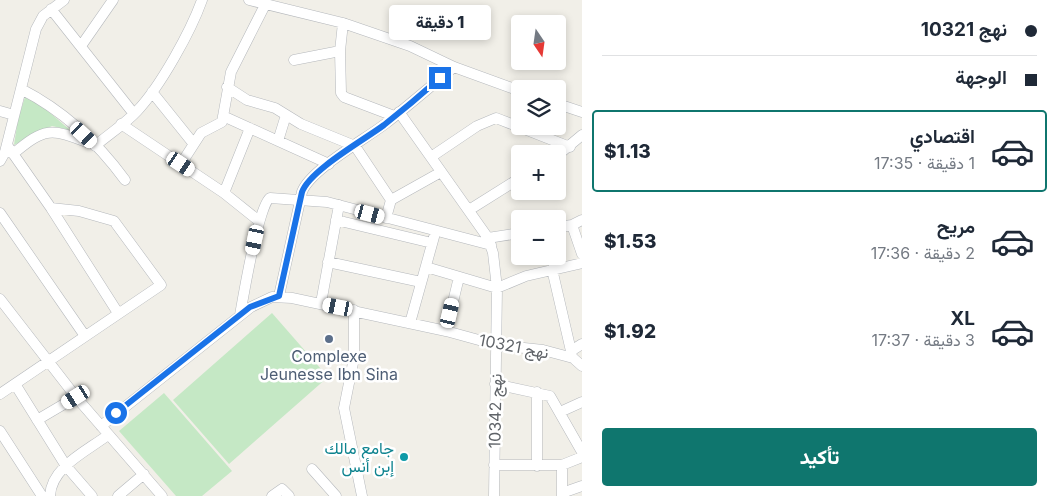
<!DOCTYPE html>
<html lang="ar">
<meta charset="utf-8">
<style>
body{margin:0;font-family:Inter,Vazirmatn,sans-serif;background:#f2f2f3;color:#1f2937;direction:rtl;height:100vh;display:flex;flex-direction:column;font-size:19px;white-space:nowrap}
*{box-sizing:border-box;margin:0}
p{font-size:16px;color:#747a83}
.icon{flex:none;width:28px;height:28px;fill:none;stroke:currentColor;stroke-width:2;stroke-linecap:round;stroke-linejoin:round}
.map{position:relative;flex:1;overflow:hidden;direction:ltr}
.drawer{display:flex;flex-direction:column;background:#fff;width:475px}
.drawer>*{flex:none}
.hud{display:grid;align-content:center;height:110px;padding:0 20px;background:#fff}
.needle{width:32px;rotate:167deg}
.buttons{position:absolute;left:511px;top:15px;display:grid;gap:10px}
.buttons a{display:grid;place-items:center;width:55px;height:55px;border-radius:5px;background:#fff;box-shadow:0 2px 8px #0003;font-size:25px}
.end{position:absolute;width:22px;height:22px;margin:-11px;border:6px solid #1a73e8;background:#fff;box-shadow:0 0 0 2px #fff}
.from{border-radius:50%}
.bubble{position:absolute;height:35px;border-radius:5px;background:#fff;box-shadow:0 2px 8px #0003;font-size:16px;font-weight:800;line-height:35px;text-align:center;direction:rtl}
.car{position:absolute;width:15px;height:30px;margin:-15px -8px;border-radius:6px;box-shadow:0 0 4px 1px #0007;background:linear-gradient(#fff 24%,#345 0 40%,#fff 0 76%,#345 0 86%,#fff 0)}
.hud b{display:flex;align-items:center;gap:18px;height:48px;font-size:19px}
.hud b+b{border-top:1px solid #e0e1e3}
.hud i{width:12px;height:12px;background:#1f2937}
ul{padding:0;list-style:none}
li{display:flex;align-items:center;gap:15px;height:82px;margin:0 10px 8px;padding:0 10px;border:2px solid transparent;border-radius:5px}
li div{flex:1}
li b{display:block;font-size:19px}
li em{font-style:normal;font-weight:800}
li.selected{border-color:#0f766e}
li>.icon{width:45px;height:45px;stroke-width:1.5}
.cta{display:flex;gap:10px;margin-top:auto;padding:10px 20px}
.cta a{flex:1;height:58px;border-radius:5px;background:#0f766e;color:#fff;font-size:20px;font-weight:800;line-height:58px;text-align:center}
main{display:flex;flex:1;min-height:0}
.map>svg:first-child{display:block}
</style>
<main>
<section class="drawer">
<div class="hud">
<b><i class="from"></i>نهج 10321</b>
<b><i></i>الوجهة</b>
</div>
<ul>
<li class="selected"><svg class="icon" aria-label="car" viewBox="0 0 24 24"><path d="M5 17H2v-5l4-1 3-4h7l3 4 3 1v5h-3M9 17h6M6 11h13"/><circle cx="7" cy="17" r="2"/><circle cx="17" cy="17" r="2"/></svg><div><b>اقتصادي</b><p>1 دقيقة · 17:35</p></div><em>$1.13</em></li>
<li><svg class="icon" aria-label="car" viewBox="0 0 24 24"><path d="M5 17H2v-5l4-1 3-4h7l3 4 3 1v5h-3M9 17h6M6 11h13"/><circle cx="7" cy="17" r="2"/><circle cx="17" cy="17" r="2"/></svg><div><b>مريح</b><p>2 دقيقة · 17:36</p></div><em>$1.53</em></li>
<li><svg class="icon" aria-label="car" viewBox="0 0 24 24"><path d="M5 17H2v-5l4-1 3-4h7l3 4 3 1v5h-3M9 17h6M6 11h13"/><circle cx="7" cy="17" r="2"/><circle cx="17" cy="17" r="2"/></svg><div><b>XL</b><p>3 دقيقة · 17:37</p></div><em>$1.92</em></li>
</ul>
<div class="cta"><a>تأكيد</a></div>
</section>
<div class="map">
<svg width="582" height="496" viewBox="0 0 582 496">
<rect width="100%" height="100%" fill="#f1efe8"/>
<path fill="#c5e8c5" d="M25 97 42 106 70 130 52 126 14 145 18 119Z
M272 313 328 377 229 464 173 400Z
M164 393 232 471 202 496H176L119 431Z"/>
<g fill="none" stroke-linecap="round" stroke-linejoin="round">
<defs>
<path id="minor" d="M249 0 343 23 410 46 454 67 520 91
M51 9 134 114
M343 23 340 51 341 93 344 97 394 116
M81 46 113 0
M294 60 340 51
M227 87 247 100 275 108 301 124 355 146 391 200 386 218
M21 89C62 110 98 143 125 180
M152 92 193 143
M558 104 582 112
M0 111 14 115
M399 112 488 238 493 253 497 288 494 496
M223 116 329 164
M121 124 224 193 259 221
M278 141 286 115
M7 145 51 208 118 313
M95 146C109 134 125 124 137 111 160 87 191 31 202 0
M13 154C45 127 51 128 89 143
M558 155 582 135
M431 157 477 126 496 118 570 147
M0 161 5 152 36 29 43 16 64 0
M181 164 201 133 222 122 231 72 265 5
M224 193 250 128
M391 200 441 172
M469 210 520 178
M0 213 85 336
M336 220 432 243
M572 225 582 254
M558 227 572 225 582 220
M488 238 520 233
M328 262 421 282
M426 267 497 288 526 276 582 263
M552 269 571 351
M279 296 302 192C310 170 364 140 385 124 408 106 431 86 454 67
M0 299 76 397 162 496
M321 303 339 205
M354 310V358L344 408 362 496
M240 315C243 298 259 203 270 198L327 202 491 245
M410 323 434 237
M446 331 459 277
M572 357 571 351 582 344
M15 384 66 466 92 496
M495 384 550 396 582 452
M0 394 161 285 114 221 79 211 51 208
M560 412 582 402
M37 420 76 397
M101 426 251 307 272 297 292 298 446 331 497 345 543 350 573 358 582 366
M0 431 42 496
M494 465H562L582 457
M562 465V496
M537 466V392
M312 469 336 496
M562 493 582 486
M50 496C51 467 87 451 108 435
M118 496 144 474
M272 496 282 489 289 496"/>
</defs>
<use href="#minor" stroke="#b5b8bc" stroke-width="11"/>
<use href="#minor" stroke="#fff" stroke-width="10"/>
</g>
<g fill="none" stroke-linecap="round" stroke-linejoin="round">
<path stroke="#1a73e8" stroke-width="6" d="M116 413 250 307 279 296 302 192C310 170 364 140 384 125 403 110 422 94 440 78"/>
</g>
<circle fill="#5c6f8a" stroke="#fff" stroke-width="2" cx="329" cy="339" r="5"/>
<circle fill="#0f9aa8" stroke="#fff" stroke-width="2" cx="404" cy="457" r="5"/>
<g text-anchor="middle" stroke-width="5" stroke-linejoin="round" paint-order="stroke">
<g font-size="16" fill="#5f6368" stroke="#fff">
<text transform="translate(514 346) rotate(11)" y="6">نهج 10321</text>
<text transform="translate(495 411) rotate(-89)" y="6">نهج 10342</text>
</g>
<g font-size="16" fill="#4e5e75" stroke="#fff">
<text x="329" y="362">Complexe<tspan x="329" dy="18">Jeunesse Ibn Sina</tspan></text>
</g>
<g font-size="16" fill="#0d838f" stroke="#fff" text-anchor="end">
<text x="394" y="454">جامع مالك<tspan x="394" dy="18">إبن أنس</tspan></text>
</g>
</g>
</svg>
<div class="buttons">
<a><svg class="needle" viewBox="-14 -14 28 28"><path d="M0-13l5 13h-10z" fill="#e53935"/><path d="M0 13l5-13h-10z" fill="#747a83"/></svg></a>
<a><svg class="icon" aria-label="layers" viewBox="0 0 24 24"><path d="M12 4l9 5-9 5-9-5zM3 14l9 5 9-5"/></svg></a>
<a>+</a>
<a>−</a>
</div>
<i class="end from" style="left:116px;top:413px"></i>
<i class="end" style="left:440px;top:78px"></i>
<div class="bubble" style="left:389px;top:5px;width:102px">1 دقيقة</div>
<i class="car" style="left:84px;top:135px;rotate:133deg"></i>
<i class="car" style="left:181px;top:164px;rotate:124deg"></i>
<i class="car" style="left:370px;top:214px;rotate:105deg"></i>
<i class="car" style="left:255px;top:240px;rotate:192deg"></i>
<i class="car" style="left:338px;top:307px;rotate:281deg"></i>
<i class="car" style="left:450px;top:313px;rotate:13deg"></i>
<i class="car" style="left:76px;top:397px;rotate:238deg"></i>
</div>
</main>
